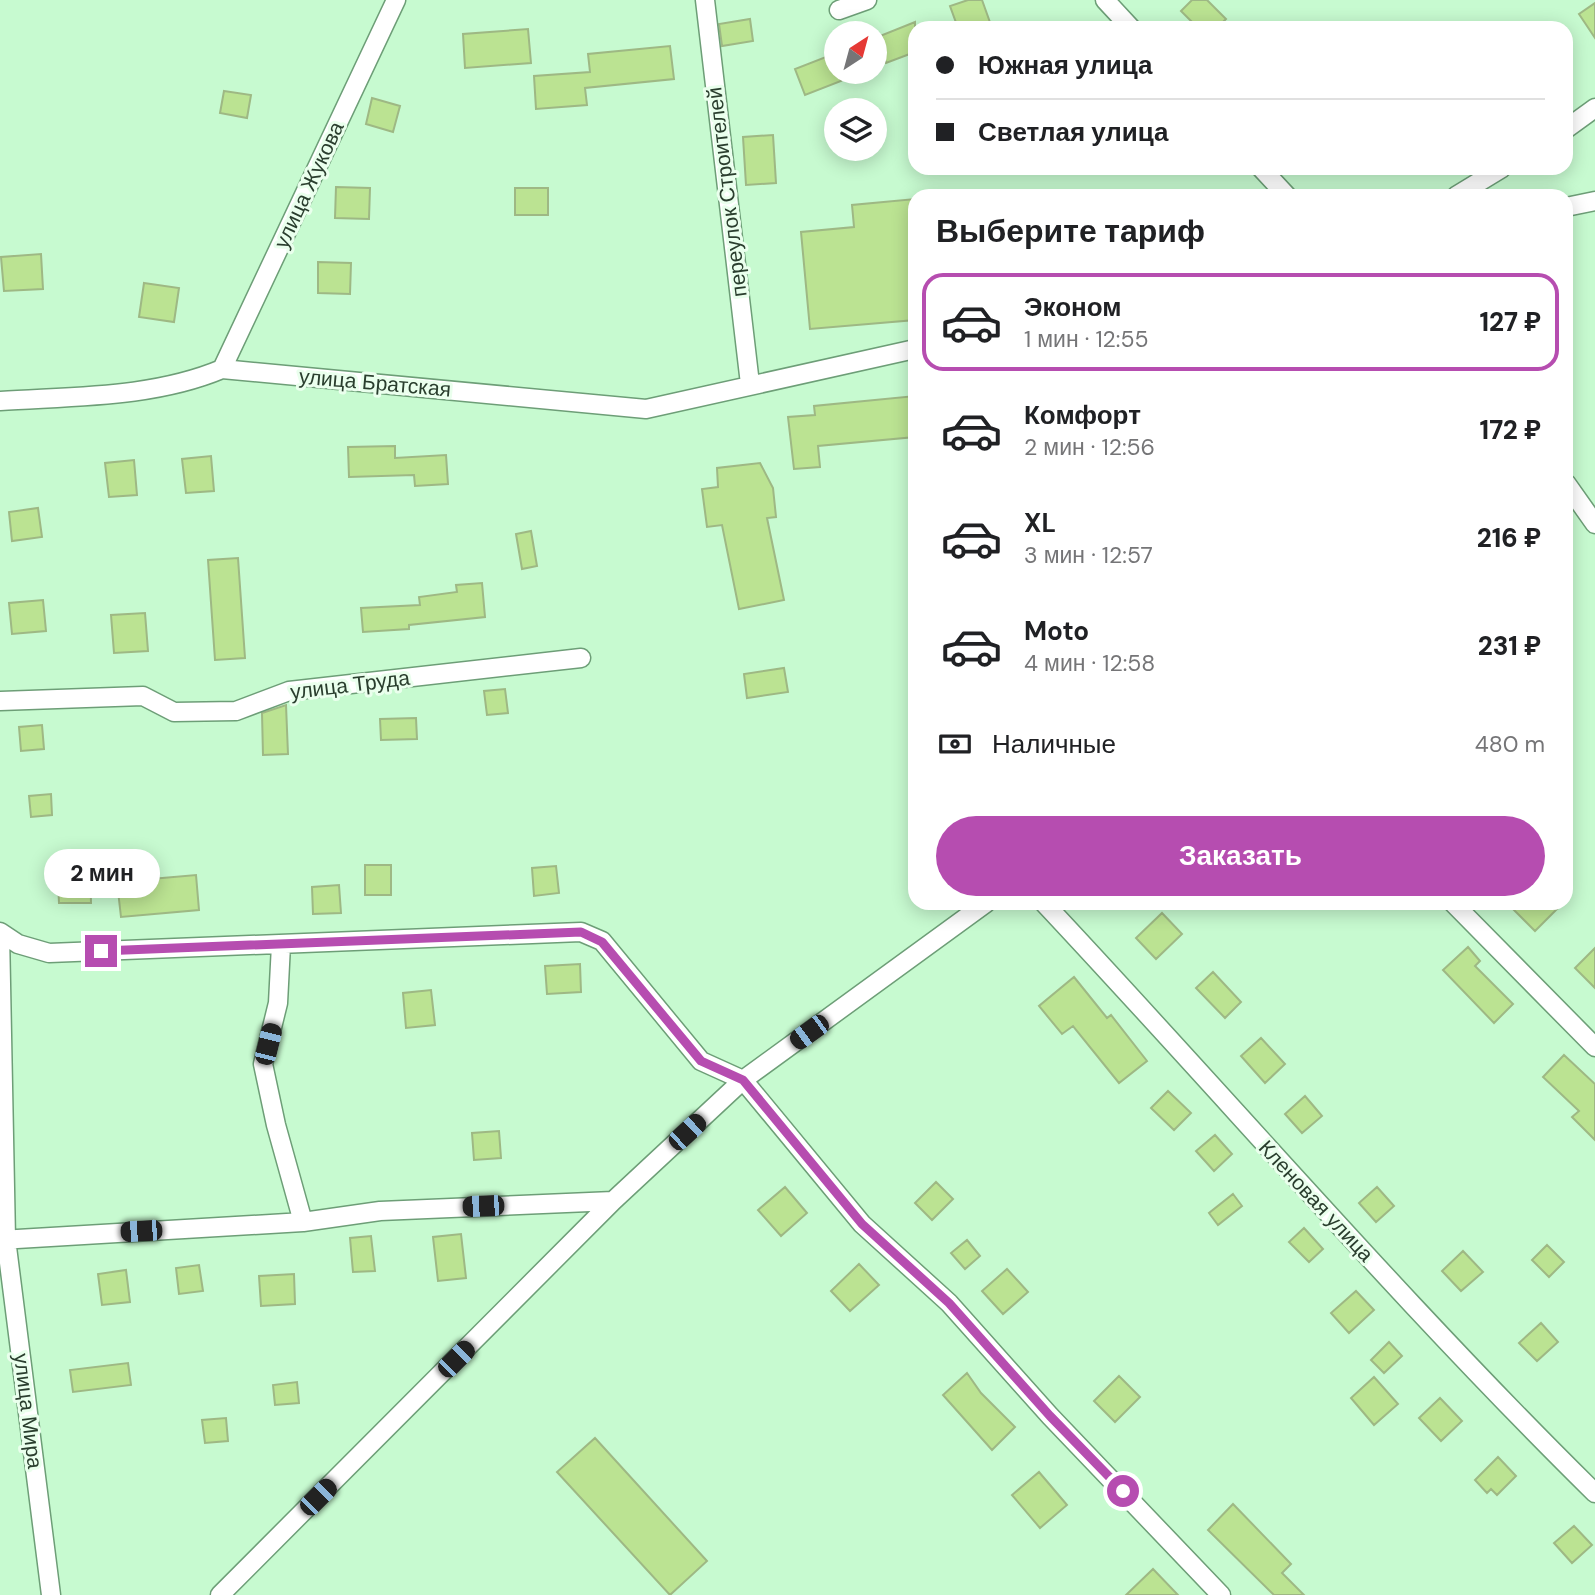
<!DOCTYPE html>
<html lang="ru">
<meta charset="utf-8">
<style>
body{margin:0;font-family:"DM Sans",sans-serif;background:#f2f2f2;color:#202124;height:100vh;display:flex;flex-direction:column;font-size:26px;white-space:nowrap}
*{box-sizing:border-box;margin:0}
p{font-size:23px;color:#757577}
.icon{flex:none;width:38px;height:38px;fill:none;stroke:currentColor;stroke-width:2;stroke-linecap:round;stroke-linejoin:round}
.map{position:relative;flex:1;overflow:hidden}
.sheet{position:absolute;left:908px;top:189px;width:665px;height:721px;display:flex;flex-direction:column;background:#fff;border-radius:21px;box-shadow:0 4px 18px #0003}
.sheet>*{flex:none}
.guide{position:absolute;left:908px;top:21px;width:665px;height:154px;border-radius:21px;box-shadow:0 4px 18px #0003;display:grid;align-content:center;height:154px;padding:0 28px;background:#fff}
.needle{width:46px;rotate:36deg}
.fabs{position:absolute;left:824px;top:21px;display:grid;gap:14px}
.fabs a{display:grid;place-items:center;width:63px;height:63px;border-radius:50%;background:#fff;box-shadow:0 4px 18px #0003;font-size:35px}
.end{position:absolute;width:32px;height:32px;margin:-16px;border:9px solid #b64db0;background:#fff;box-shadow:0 0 0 4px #fff}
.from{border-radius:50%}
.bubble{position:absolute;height:49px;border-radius:24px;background:#fff;box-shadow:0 4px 18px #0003;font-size:23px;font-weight:800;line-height:49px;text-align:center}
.car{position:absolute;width:21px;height:42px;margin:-21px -10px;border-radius:9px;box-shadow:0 0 5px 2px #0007;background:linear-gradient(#222 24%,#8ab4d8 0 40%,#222 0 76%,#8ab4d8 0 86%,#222 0)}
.guide b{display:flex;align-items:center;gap:24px;height:66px;font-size:26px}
.guide b+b{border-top:2px solid #e0e0e0}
.guide i{width:18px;height:18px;background:#202124}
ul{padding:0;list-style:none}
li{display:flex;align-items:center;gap:21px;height:98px;margin:0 14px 10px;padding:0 14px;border:4px solid transparent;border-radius:21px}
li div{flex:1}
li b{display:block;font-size:26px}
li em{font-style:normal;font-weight:800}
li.selected{border-color:#b64db0}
li>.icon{width:63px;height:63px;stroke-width:1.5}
h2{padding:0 28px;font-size:32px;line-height:84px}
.pay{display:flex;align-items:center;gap:18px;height:77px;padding:0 28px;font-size:26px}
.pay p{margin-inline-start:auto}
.button{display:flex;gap:14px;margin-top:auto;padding:14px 28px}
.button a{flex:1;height:80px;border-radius:42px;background:#b64db0;color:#fff;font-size:28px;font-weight:800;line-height:80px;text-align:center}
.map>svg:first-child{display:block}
</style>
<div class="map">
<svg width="1595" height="1595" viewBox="0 0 1595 1595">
<rect width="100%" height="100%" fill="#c7fad0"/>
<path fill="#bbe392" stroke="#9eb884" stroke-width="2" d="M968 0H982L992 28H958L950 6Z
M1192 0H1207L1226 19 1217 28H1198L1181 11Z
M1595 3V38L1579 14Z
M750 19 753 41 722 46 719 24Z
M915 22V52L886 63 875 38Z
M528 29 531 63 465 68 463 34Z
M670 46 674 79 585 88 587 105 536 109 534 76 590 72 588 54Z
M831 55 841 81 805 95 795 69Z
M224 91 251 95 247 118 220 113Z
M372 98 400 106 393 132 366 124Z
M773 135 776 183 746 185 743 137Z
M336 187 370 188 369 219 335 218Z
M515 188H548V215H515Z
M915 199V320L810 329 801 232 854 227 852 205Z
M41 254 43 289 4 291 1 257Z
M318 262 351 263 350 294 318 293Z
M144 283 179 288 174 322 139 317Z
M915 396V437L818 446 820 467 794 469 788 417 815 415 814 406Z
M395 446V458L446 455 448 484 415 486 414 475 349 477 348 447Z
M211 456 214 491 186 493 182 459Z
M134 460 137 495 109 497 105 463Z
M760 463 773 488 776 517 767 518 784 600 739 609 722 525 707 527 702 489 718 487 717 468Z
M38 508 42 537 12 541 9 512Z
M531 531 537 566 522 569 516 534Z
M238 558 245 658 215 660 208 560Z
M482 583 485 617 409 625V629L363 632 361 608 420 605 419 597 457 592 456 585Z
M43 600 46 631 12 634 9 603Z
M145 613 148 651 114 653 111 615Z
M784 668 788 692 747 698 744 674Z
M505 689 508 713 487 715 484 691Z
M286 705 288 754 263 755 262 713Z
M416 718 417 739 381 740 380 719Z
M42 725 44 749 21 751 19 727Z
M51 794 52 815 31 817 29 796Z
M90 860 91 903H59L57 861Z
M365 865H391V895H365Z
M556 866 559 893 534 896 532 868Z
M196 875 199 910 121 917 117 882Z
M339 885 341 913 313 914 312 887Z
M1522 903H1563L1535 931 1514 910Z
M1162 913 1182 934 1156 959 1136 938Z
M1468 947 1480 961 1475 966 1513 1004 1494 1023 1443 970Z
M1595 948V988L1575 968Z
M580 964 581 992 547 994 545 966Z
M1213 972 1241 1002 1225 1018 1196 988Z
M1074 977 1107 1018 1111 1015 1147 1061 1119 1083 1073 1026 1062 1034 1039 1006Z
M431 990 435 1025 406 1028 403 993Z
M1261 1038 1285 1064 1265 1083 1241 1056Z
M1564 1055 1595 1084V1140L1572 1117 1579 1111 1543 1077Z
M1168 1091 1191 1113 1174 1130 1151 1108Z
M1305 1096 1322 1116 1302 1133 1285 1114Z
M499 1131 501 1158 474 1160 472 1133Z
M1215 1135 1232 1154 1214 1171 1196 1151Z
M936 1182 953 1199 932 1220 915 1203Z
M785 1187 807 1213 781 1236 758 1210Z
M1377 1187 1394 1206 1376 1222 1359 1203Z
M1233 1194 1242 1206 1218 1225 1209 1213Z
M1304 1228 1323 1249 1309 1262 1289 1242Z
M461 1234 466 1278 438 1281 433 1237Z
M371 1236 375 1271 353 1272 350 1238Z
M967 1240 980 1256 965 1269 951 1253Z
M1547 1245 1564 1262 1549 1277 1532 1260Z
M1463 1251 1483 1272 1461 1291 1442 1271Z
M859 1264 879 1285 850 1311 831 1291Z
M199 1265 203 1291 179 1294 176 1268Z
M1007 1269 1028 1292 1003 1314 982 1291Z
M126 1270 130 1302 102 1305 98 1274Z
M294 1274 295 1304 261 1306 259 1276Z
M1356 1291 1374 1310 1349 1333 1331 1313Z
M1541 1323 1558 1342 1537 1361 1519 1343Z
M1389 1342 1402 1356 1384 1373 1371 1360Z
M128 1363 131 1385 73 1392 70 1370Z
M967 1373 981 1393 1015 1427 992 1450 943 1395Z
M1119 1376 1140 1397 1115 1422 1094 1401Z
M1374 1377 1398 1404 1374 1425 1351 1398Z
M297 1382 299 1403 275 1405 273 1385Z
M1440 1398 1462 1421 1441 1441 1419 1418Z
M226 1418 228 1441 205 1443 202 1420Z
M595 1438 707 1561 670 1595 557 1472Z
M1498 1457 1516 1476 1497 1495 1491 1489 1487 1493 1475 1480Z
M1039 1472 1067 1505 1040 1528 1012 1495Z
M1233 1504 1291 1564 1282 1573 1304 1595H1274L1208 1530Z
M1574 1526 1592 1545 1572 1563 1554 1543Z
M1153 1569 1178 1595H1126Z"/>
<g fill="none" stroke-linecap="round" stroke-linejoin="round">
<defs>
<path id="minor" d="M705 0 750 384
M1105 0 1131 28
M839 10 867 0
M1566 129 1595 108
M1261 168 1287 196
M1456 196 1502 168
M1566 207 1595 201
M222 369 396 0
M0 401C74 396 153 398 222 369L646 409 915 349
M1566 483 1595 524
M0 701 143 696 174 712 236 711 289 691 581 658
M1044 903C1228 1099 1403 1304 1595 1493
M1453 903 1595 1047
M0 932 18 944 49 953 581 932 602 941 701 1061 743 1080 862 1224 949 1303 1050 1416 1221 1595
M0 933 6 1239 51 1595
M281 945 278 1003 263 1064 276 1125 303 1222 380 1211 613 1201
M0 1240 303 1222
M220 1595 613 1201 743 1080 986 903"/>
</defs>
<use href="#minor" stroke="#6d9e77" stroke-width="21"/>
<use href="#minor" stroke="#fff" stroke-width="18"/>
</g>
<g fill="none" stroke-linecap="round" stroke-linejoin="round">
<path stroke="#b64db0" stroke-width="9" d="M101 951 581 932 602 942 701 1061 743 1080 862 1224 949 1303 1050 1416 1123 1491"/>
</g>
<g text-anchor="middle" stroke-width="6" stroke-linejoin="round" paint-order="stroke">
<g font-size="21" fill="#2a3e2e" stroke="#eaffed">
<text transform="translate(309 185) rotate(-65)" y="7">улица Жукова</text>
<text transform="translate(727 192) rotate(-97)" y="7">переулок Строителей</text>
<text transform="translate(375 383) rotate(5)" y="7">улица Братская</text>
<text transform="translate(350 685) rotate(-7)" y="7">улица Труда</text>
<text transform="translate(1316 1201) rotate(47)" y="7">Кленовая улица</text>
<text transform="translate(28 1411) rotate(83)" y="7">улица Мира</text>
</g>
</g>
</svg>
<div class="fabs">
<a><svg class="needle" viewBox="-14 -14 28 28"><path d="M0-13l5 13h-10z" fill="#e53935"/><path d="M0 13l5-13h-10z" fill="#757577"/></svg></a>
<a><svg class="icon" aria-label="layers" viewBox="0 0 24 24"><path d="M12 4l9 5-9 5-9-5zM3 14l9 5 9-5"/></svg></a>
</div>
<i class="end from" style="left:1123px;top:1491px"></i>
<i class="end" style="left:101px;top:951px"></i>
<div class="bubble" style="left:44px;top:849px;width:116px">2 мин</div>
<i class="car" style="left:809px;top:1032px;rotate:234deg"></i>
<i class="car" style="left:268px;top:1044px;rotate:14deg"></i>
<i class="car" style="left:687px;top:1132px;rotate:47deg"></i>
<i class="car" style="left:483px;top:1206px;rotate:268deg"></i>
<i class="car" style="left:141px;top:1231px;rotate:267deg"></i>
<i class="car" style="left:456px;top:1359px;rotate:45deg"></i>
<i class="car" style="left:318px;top:1497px;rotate:45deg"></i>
<div class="guide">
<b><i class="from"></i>Южная улица</b>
<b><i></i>Светлая улица</b>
</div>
<section class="sheet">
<h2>Выберите тариф</h2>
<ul>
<li class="selected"><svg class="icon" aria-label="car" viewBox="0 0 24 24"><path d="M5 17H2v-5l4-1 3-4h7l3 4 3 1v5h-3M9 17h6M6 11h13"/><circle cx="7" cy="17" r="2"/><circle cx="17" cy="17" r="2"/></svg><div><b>Эконом</b><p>1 мин · 12:55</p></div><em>127 ₽</em></li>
<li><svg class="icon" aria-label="car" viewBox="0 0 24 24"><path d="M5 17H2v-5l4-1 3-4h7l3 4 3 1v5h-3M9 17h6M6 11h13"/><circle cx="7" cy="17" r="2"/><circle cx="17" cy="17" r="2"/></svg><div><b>Комфорт</b><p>2 мин · 12:56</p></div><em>172 ₽</em></li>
<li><svg class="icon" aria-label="car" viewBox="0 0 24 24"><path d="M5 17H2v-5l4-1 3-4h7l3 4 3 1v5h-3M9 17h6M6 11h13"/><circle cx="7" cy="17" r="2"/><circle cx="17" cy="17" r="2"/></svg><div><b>XL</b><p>3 мин · 12:57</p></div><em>216 ₽</em></li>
<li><svg class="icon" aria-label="car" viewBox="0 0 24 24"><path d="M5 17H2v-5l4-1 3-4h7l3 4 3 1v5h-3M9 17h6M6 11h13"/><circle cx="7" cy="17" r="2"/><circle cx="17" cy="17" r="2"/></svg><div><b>Moto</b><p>4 мин · 12:58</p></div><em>231 ₽</em></li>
</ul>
<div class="pay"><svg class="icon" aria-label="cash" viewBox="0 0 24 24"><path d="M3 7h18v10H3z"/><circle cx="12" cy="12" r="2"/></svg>Наличные<p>480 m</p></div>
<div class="button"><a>Заказать</a></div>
</section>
</div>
